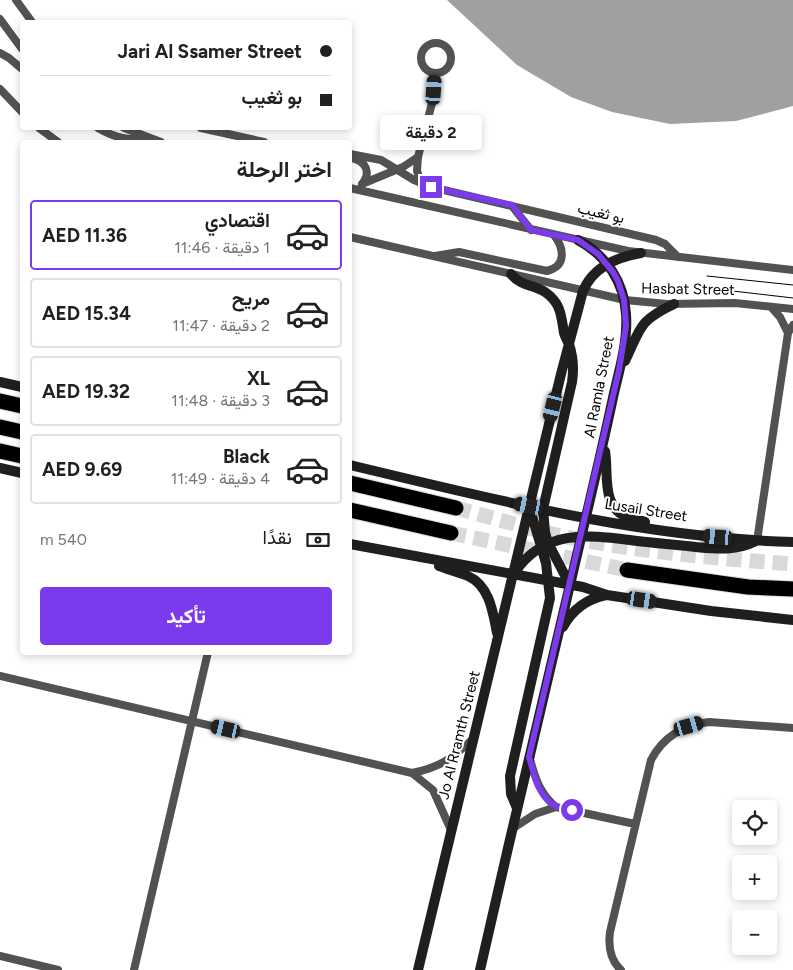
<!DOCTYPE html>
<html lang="ar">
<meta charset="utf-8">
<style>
body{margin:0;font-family:Figtree,Vazirmatn,sans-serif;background:#f6f6f6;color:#202124;direction:rtl;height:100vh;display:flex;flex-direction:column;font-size:19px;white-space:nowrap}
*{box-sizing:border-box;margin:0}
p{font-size:16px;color:#757577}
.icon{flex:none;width:28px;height:28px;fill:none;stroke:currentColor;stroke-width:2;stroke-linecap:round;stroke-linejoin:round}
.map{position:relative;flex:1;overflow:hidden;direction:ltr}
.drawer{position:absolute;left:20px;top:140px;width:332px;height:515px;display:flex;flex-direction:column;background:#fff;border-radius:5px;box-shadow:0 2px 8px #0003;direction:rtl}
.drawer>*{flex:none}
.guide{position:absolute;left:20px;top:20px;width:332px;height:110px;border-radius:5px;box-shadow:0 2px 8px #0003;direction:rtl;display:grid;align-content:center;height:110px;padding:0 20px;background:#fff}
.tools{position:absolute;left:732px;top:800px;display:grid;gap:10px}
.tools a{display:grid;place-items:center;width:45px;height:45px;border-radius:5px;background:#fff;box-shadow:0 2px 8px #0003;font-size:25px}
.end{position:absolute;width:22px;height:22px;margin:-11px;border:6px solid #7c3aed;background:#fff;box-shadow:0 0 0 2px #fff}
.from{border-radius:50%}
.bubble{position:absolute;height:35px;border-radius:5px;background:#fff;box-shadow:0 2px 8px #0003;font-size:16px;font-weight:700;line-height:35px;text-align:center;direction:rtl}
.car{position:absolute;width:15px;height:30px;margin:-15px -8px;border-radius:6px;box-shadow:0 0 4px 1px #0007;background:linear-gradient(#222 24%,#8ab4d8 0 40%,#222 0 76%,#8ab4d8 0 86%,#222 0)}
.guide b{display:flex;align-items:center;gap:18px;height:48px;font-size:19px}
.guide b+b{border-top:1px solid #e0e0e0}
.guide i{width:12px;height:12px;background:#202124}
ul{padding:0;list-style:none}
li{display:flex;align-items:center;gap:15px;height:70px;margin:0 10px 8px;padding:0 10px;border:2px solid #e0e0e0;border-radius:5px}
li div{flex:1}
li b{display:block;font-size:19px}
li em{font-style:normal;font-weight:700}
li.current{border-color:#7c3aed}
li>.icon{width:45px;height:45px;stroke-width:1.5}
h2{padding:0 20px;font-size:22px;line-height:60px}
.pay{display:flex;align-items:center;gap:12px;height:55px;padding:0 20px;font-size:19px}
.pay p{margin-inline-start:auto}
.cta{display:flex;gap:10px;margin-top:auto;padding:10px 20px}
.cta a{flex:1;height:58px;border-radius:5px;background:#7c3aed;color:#fff;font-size:20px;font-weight:700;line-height:58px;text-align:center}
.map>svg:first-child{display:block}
</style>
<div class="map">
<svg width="793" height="970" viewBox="0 0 793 970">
<rect width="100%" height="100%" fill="#fff"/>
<path fill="#a0a0a0" d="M447 0H793V106L736 121 670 124 612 112 571 97 517 65Z"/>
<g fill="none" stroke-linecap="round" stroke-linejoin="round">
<path stroke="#d9d9d9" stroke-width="15" stroke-dasharray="15 8" stroke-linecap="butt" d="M456 508C486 516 517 525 548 533 628 551 711 558 793 564
M451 533 627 570"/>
<defs>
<path id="highway" d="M0 401 22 406
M0 427 22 432
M0 451 22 456
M350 483 456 508
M350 510 451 533
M627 570 748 587 793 589"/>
</defs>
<use href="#highway" stroke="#dbdbdb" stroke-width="17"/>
<path stroke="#525252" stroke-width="8" d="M16 0 32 22
M0 19 22 49
M421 58a15 15 0 1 1 30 0a15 15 0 1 1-30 0Z
M0 53 9 58 22 69
M0 89 22 112
M39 128 58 142
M98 128C117 139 128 140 150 139
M124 128 161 142
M201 128 264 142
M350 154 381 160 414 180 431 187 656 240 665 244 678 257
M352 158C365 161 372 172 362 184
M362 184 403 167 418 157
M422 184 417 171 418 157 432 103 435 73
M350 188 628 251 793 270
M512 206 531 230
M350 237 625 300 667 304 735 303 793 309
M435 256 459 252 547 271C567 266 564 248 554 235
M771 307 780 317 788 333
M757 541 788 333 793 325
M0 676 412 773 433 790 451 830
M530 759C535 778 540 794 556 807
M412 773C441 767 451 759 473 739
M512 829 535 814 556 807 635 824
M0 956 58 970
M134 970 208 652
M621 970C610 960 608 947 610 932L651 760C663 737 683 725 709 722L793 728"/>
<path stroke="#1f1f1f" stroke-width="10" d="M511 274C522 287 532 284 545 292 561 303 561 315 564 333 565 337 567 340 569 344 573 356 574 369 572 382L543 509 545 532 548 543 570 585
M625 361C641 328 638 321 674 304
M0 382 22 387
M605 451C609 473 600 508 629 518 634 520 640 520 645 522
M350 465C496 500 643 538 793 542
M0 468 22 473
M350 544 583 587 607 595 711 611 793 620
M439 566C448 570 459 572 468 576 490 586 493 613 497 633
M515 572C548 524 598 537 647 542 663 544 680 545 696 547 718 549 736 551 756 541
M563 627C572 610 587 599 606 595
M517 808 511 794 510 776 550 598 546 563 529 506
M418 970 561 374 583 291C593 267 617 257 641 253
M480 970C514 820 550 670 585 521 595 478 605 436 614 393 620 368 628 340 626 314 624 282 607 256 578 240"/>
<use href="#highway" stroke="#000" stroke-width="15"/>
<path stroke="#000" stroke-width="1" d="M707 276 793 285
M707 288 793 298"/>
</g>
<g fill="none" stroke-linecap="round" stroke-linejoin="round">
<path stroke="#7c3aed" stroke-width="6" d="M431 187 512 205 531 230 578 240 598 254 613 272 618 281 624 300 626 326 619 370 529 757C534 774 538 798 556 806 561 809 567 809 572 810"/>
</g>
<g text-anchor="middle" stroke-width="4" stroke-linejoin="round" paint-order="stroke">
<g font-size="15" fill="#000" stroke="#fff">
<text transform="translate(601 213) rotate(13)" y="5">بو ثغيب</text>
<text transform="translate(688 289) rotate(1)" y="5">Hasbat Street</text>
<text transform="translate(599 387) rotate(-79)" y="5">Al Ramla Street</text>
<text transform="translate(646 510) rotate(9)" y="5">Lusail Street</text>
<text transform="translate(459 735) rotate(-76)" y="5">Jo Al Rramth Street</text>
</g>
</g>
</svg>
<div class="tools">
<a><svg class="icon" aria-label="locate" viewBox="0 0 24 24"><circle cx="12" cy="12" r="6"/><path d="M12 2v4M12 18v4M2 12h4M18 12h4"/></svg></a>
<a>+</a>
<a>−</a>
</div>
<i class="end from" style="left:572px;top:810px"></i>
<i class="end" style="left:431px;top:187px"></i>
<div class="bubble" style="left:380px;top:115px;width:102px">2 دقيقة</div>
<i class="car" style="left:434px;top:90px;rotate:4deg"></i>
<i class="car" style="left:553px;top:407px;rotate:194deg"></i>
<i class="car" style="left:529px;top:506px;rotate:282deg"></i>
<i class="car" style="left:718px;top:537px;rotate:274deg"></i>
<i class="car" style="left:642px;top:600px;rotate:99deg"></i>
<i class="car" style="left:689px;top:726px;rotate:74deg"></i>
<i class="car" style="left:226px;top:729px;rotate:283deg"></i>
<div class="guide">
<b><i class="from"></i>Jari Al Ssamer Street</b>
<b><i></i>بو ثغيب</b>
</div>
<section class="drawer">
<h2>اختر الرحلة</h2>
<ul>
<li class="current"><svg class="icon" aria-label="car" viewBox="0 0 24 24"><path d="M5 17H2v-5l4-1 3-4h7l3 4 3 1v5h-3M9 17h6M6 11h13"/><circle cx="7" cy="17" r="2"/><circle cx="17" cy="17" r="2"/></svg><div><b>اقتصادي</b><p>1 دقيقة · 11:46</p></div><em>AED 11.36</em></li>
<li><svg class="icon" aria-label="car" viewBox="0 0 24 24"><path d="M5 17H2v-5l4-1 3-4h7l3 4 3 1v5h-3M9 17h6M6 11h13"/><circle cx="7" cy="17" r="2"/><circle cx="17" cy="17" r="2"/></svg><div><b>مريح</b><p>2 دقيقة · 11:47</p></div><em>AED 15.34</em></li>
<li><svg class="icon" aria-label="car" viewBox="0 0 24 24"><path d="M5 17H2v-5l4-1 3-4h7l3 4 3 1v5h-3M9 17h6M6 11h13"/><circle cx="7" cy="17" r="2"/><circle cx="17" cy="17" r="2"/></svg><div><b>XL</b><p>3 دقيقة · 11:48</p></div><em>AED 19.32</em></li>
<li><svg class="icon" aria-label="car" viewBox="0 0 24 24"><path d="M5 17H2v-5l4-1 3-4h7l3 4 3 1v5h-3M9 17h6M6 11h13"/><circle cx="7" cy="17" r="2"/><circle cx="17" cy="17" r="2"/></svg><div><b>Black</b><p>4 دقيقة · 11:49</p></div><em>AED 9.69</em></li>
</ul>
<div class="pay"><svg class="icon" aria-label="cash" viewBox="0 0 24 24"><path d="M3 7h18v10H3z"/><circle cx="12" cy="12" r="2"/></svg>نقدًا<p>540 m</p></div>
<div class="cta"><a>تأكيد</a></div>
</section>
</div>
